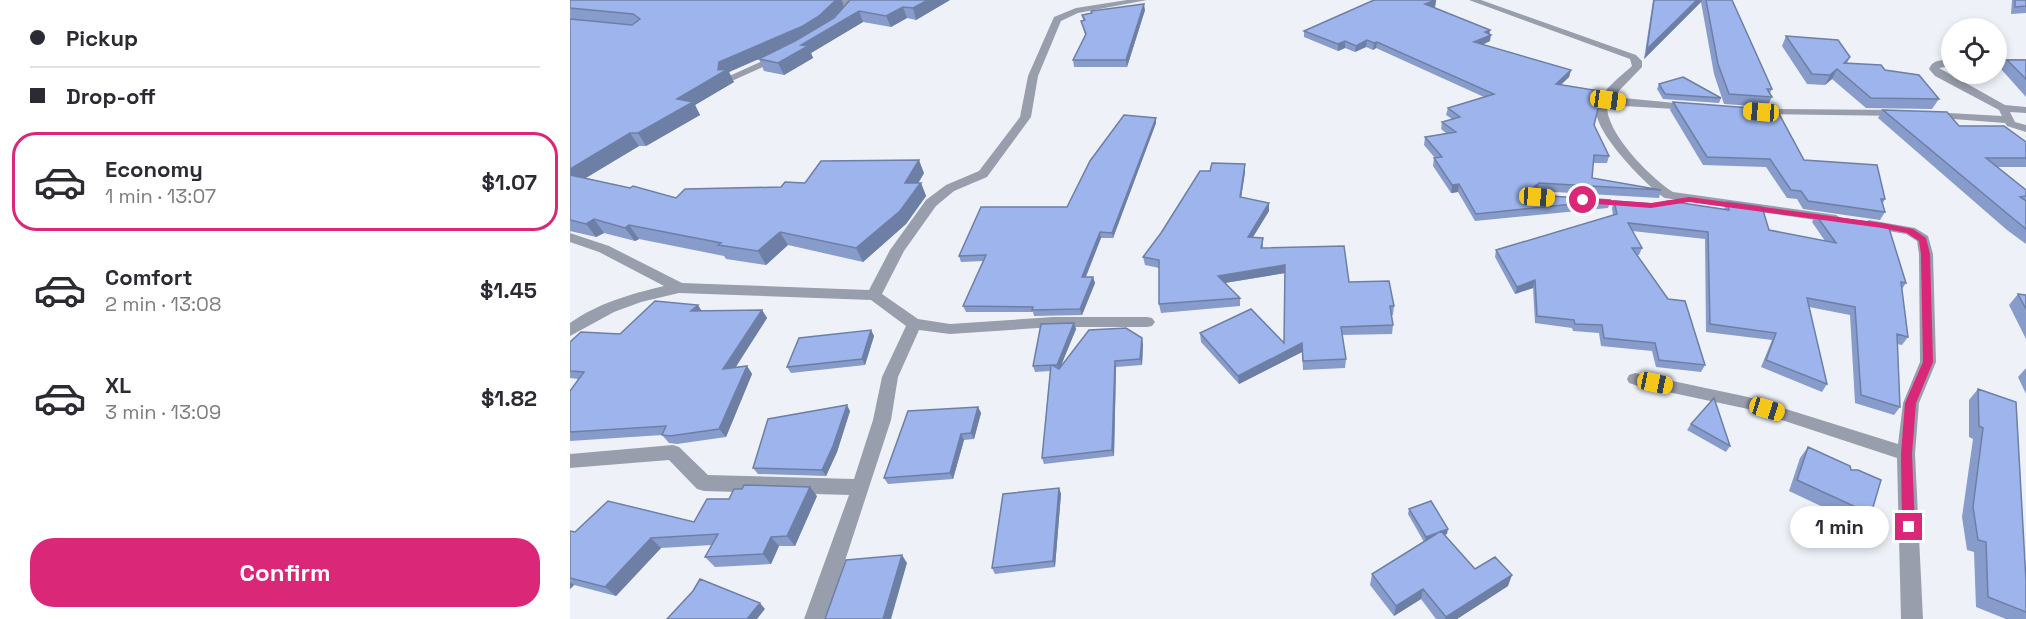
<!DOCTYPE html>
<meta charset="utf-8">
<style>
body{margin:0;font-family:"Space Grotesk",sans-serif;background:#f2f2f3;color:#2b2b33;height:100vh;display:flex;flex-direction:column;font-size:22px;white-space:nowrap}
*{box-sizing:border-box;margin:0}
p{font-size:20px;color:#7c7c81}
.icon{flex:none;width:33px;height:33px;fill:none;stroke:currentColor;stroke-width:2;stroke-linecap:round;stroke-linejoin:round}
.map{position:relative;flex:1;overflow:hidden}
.sheet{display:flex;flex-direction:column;background:#fff;width:570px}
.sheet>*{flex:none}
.top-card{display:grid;align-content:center;height:132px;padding:0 30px;background:#fff}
.buttons{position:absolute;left:1371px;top:18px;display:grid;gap:12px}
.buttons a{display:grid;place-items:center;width:66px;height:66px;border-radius:50%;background:#fff;box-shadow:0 3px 9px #0003;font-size:30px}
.end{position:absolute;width:27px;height:27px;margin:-14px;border:8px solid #db2777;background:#fff;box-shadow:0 0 0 3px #fff}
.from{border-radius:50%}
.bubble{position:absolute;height:42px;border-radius:21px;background:#fff;box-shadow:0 3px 9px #0003;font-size:20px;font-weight:700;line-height:42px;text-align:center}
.car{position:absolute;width:18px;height:36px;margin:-18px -9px;border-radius:8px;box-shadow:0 0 4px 2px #0007;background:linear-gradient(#f5c518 24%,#345 0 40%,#f5c518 0 76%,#345 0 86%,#f5c518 0)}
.top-card b{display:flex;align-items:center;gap:21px;height:57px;font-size:22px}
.top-card b+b{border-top:2px solid #e1e1e2}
.top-card i{width:15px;height:15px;background:#2b2b33}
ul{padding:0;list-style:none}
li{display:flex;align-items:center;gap:18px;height:99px;margin:0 12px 9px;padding:0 18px;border:3px solid transparent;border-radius:24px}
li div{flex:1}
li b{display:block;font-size:22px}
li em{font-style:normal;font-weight:700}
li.on{border-color:#db2777}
li>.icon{width:54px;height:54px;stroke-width:1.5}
.action{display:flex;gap:12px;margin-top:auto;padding:12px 30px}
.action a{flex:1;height:69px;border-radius:24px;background:#db2777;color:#fff;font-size:24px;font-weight:700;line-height:69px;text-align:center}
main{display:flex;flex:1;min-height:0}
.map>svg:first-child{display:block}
</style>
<main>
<section class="sheet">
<div class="top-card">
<b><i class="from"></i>Pickup</b>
<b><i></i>Drop-off</b>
</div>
<ul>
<li class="on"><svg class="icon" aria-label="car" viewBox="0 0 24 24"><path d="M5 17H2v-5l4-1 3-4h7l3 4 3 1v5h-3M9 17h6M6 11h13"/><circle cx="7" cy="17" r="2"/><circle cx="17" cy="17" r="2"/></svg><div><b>Economy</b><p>1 min · 13:07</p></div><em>$1.07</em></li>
<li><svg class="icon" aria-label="car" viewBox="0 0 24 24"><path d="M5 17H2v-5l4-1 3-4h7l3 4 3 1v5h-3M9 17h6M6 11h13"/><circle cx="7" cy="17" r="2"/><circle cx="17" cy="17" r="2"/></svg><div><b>Comfort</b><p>2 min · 13:08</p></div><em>$1.45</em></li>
<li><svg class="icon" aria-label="car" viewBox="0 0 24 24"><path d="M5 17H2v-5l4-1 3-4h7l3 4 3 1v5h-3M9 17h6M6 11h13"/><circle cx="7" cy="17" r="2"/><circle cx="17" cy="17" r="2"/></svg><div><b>XL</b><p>3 min · 13:09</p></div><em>$1.82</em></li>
</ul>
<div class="action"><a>Confirm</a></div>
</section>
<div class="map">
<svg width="1456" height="619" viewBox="0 0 1456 619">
<rect width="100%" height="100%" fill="#eef2f8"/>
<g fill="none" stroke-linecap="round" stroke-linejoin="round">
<path fill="#989eac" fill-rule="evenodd" d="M247 0H292L277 6Z
M557 0H577L508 13 491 21 468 76 461 117 417 177 384 191 366 206 334 251 312 294 348 319 380 324 483 317H577L582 318 585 322 582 326 577 327H483L380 334 349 330 328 377 321 420 256 619H234L279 495 134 491 127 489 99 460 0 468V454L103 445 109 447 138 475 284 479 303 420 312 377 336 326 301 300 109 293 71 302 44 312 0 336V323C28 303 61 294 94 286L29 252 0 242V233L39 246 112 283 299 290 320 250 356 200 376 185 409 171 450 117 458 76 484 17 506 8Z
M899 0H911L1066 55 1072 61V67L1043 97 1126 105 1127 107 1122 110 1037 105C1036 133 1080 177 1103 192L1266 215 1273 219 1266 223 1095 198C1077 186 1018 127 1027 105 1032 90 1051 76 1062 66L1060 59Z
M210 53 215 56 213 58 164 80 155 78Z
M1426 59H1456V65H1426Z
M1382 60V66L1369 68 1435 105 1456 107V113L1440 112 1445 122 1456 125V132L1437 126 1435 123 1357 117 1355 115 1361 112 1432 116 1429 110 1365 76 1359 69C1363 59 1372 60 1382 60Z
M1191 109 1331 110 1337 113 1331 116 1187 114V110Z
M1299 220 1345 228 1358 236 1363 254 1366 362 1349 403 1345 454 1353 619H1331L1327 458 1178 409 1065 385 1059 383 1057 379 1059 375 1065 373 1178 397 1328 444 1333 403 1350 362 1349 254 1347 241 1336 234 1294 227 1292 224Z"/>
</g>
<path fill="#879ccb" d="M0 0H272L274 7 380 0 346 20 337 18 321 27 293 22 241 53 243 58 214 75 194 71 189 59 159 72 164 82 125 105 130 115 76 146H69L16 178 106 198 211 187 235 183 354 173 348 183H351L356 196 336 224 293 262 218 245 196 265 156 259 154 256 69 239 65 241 34 233 26 237 0 231Z
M866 0 865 7H863L920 30 919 34 920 41 912 45 1001 70 999 77 991 85 1027 100 1024 125 1039 156 1037 163H1023L1022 178 1091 190 1089 198 967 191 964 193 965 195 1041 200 1038 208 905 221 888 192 881 193 863 166 864 158H865L854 145 855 137 877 134 871 129 872 122 882 119 876 115 878 108 914 97 806 48 803 50 796 47 785 52 775 48 768 51 734 37V31Z
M1083 0H1162L1202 89 1200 93 1202 97 1197 107 1154 104 1144 74 1131 2 1074 59Z
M1442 0H1456V13L1441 14Z
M575 10 557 67H504L503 60 515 35 511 21 513 20 512 15Z
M1216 36 1280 57 1277 63 1315 70 1369 99 1362 109 1296 108 1262 79 1255 85 1237 84 1212 46Z
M1437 60H1456V97L1431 69Z
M1089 84 1151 98 1149 103 1093 99 1087 89Z
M1103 102 1234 160 1315 199 1313 203 1315 212 1310 220 1233 209 1227 199 1217 198 1196 167 1133 165 1100 110Z
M1313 110 1389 126 1456 142V167H1428L1456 190V244L1437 230 1308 118Z
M586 118V123L543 238H531L516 277H523L525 283 512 315 464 316 463 312H396L393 306 414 261 391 262 389 256 497 207Z
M675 164V172L671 198 699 203V211L683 237 693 238V248L779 282 824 306 823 315H821L823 325 822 334 772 335 776 359 775 368 733 370 732 352 669 384 631 342 630 333 714 343 715 273 655 283 670 298V306L591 313 589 304V268L575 265 573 257 640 171Z
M1044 201 1154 210 1157 202 1199 230 1255 241 1242 222 1246 215 1336 283 1332 289 1338 337 1332 345 1327 344 1330 407 1324 415 1285 403 1280 315 1239 307 1257 384 1252 392 1191 367 1202 340 1136 332 1135 239 1062 231 1072 248 1069 255H1067L1135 365 1131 372 1086 367 1082 351 1031 346 1029 333 1003 331 1002 328 965 323 963 288 945 294 925 257 926 250 1043 216 1042 208Z
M1448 294 1456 295V339L1439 305Z
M192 310 197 318 166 367 177 366 182 374 156 437 107 444 99 443 92 435 0 441V391L8 379 0 378V342L50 334 132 311Z
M504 323 506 329 489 369 573 344 572 365 546 367 544 456 474 464 472 458 480 371 465 372 463 366Z
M301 330 304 336 295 365 221 373 217 367Z
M1456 368V394L1448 377Z
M1408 389 1456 573V572V619H1436L1406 607 1404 552 1397 550 1392 517 1403 439 1399 437V400Z
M408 407 411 413 404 439 394 440 383 479 318 484 314 478Z
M280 411 267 452 256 476 188 474 183 468Z
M1121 424 1160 446 1156 452 1117 430Z
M1238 447 1281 470 1301 514 1291 525 1219 491 1230 458Z
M489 488 491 494 485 567 425 574 422 568Z
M247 496 225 546H209L201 564 145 567 135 557 142 545 91 548 46 596 4 585 0 589V531L5 532 124 522Z
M839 509 877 534 874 535 905 569 938 586 887 619H866L851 599 824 616 800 585 802 574 854 542 838 514Z"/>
<path fill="#6e7fa5" d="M266 0H272L274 7 253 27 238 37 159 72 164 82 125 105 130 115 76 146 68 133 107 99 148 70 149 62Z
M358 0H380L346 20 343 8Z
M866 0 865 7 854 10 855 4Z
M1127 0H1132L1131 2 1074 59 1077 49Z
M574 4 575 10 557 67 556 60Z
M333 7 337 18 321 27 316 16Z
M289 11 293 22 241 53 243 58 214 75 208 63 231 45Z
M920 30 919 36 921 35 920 41 903 49 904 42 915 32Z
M797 40 796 47 785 52 786 46Z
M775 41V48L768 51V44Z
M807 42 806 48 803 50 804 43Z
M1267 69 1262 79 1255 85 1260 75Z
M1001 70 999 77 984 91 986 84Z
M586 118V123L543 238 542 233Z
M60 133 69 146 2 186 0 183V169Z
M349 160 354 173 341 196 335 183Z
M675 164V172L670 205V197Z
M351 183 356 196 336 224 293 262 286 248Z
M969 183 967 191 959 197 961 189Z
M889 184 888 192 881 193 882 185Z
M699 203V211L678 245V237Z
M24 219 34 233 26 237 16 224Z
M59 225 69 239 65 241 55 228Z
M210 232 218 245 196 265 188 251Z
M530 232 531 238 513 283 512 277Z
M715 265V273L648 284V276Z
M523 277 525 283 512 315 510 309Z
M965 280 963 288 945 294 947 287Z
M128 305 133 313 121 311Z
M192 310 197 318 159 377 153 369Z
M504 323 506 329 489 371 487 365Z
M301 330 304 336 295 365 292 359Z
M572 338 573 344 572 365 570 359Z
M732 343V352L669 384 668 376Z
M545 361 546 367 544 456 542 450Z
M177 366 182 374 156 437 149 429Z
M277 405 280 411 267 452 256 476 252 470Z
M408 407 411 413 404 439 401 433Z
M391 434 394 440 383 479 380 473Z
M240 487 247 496 225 546 217 536Z
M489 488 491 494 485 567 483 561Z
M878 529 877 534 854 543 856 537Z
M201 537 209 546 201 564 193 554Z
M81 538 91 548 46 596 35 587Z
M332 555 337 563 321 619H313Z
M942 575 938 586 887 619H875L876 617Z
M0 582 4 585 0 589Z
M853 589 851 599 824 616 826 606Z
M190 603 195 609 187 619H177Z"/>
<path fill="#9db5ec" stroke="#6e7fa5" stroke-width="1.5" d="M0 0H266L249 16 233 26 149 62 148 70 158 69 107 99 123 102 68 133H60L0 169V19L62 25 70 19 63 14 0 8Z
M280 0H358L343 8 333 7 316 16 289 11 231 45 238 46 208 63 189 59 225 41 264 18Z
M804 0H866L855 4 920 30 915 32 921 35 904 42 1001 70 986 84 1030 91 1027 97 1028 109 1024 125 1039 156 1024 155 1022 178 1091 190 969 183 961 189 965 195 1041 200 906 214 889 184 882 185 864 158 872 157 855 137 886 132 872 122 890 117 878 108 924 94 807 42 804 43 797 40 786 46 775 41 768 44 734 31Z
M1084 0H1127L1077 49Z
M1136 0H1162L1202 89H1197L1202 97 1159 94 1148 64Z
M1445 0H1456V6L1445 7Z
M574 4 556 60H503L516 34 511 21 515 20 512 15 522 13 521 11Z
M1216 36 1268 40 1280 57 1274 63 1311 65 1315 70 1349 75 1369 99 1301 98 1267 69 1260 75 1242 74Z
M1437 60H1456V79Z
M1113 77 1151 98 1095 94 1089 84Z
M1103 102 1207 110 1234 160 1307 165 1315 199H1311L1315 212 1238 201 1231 191 1221 190 1200 159 1137 157Z
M1313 110 1377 112 1389 126H1434L1456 142V158H1416L1456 190V196L1450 197 1456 201V229L1445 220Z
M554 115 586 118 542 233 530 232 512 277H523L510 309 462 310 463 307 393 306 416 255 389 256 411 207H497L520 161Z
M349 160 335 183H351L349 185 330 211 286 248 210 232 188 251 148 245 151 243 59 225 55 228 24 219 16 224 0 220V175L60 188 63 186 106 198 115 189 211 187 215 182 235 183 251 161Z
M642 163 675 164 670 197 699 203 678 237 693 238 691 248 774 246 779 282 819 281 824 306H820L823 325 771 327 776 359 733 361 732 343 668 376 630 333 681 309 714 343 715 265 648 276 670 298 589 304V260L573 257 591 233 630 171H640Z
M1044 201 1084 204 1099 201 1159 210 1157 202 1192 207 1199 230 1266 243 1246 215 1318 225 1336 283 1331 282 1338 337 1327 334 1330 407 1291 395 1285 307 1237 298 1257 384 1196 360 1206 333 1140 324 1138 232 1058 223 1072 248H1062L1098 299 1115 301 1135 365 1089 360 1085 343 1034 338 1032 325 1005 324 1004 320 967 316 965 280 947 287 926 250 1047 214Z
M1448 294 1456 295V309Z
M85 301 128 305 121 311 192 310 153 369 177 366 149 429 100 436 92 435 96 426 0 432V391L14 372 0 371V342L11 332 50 334Z
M504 323 487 365H482L489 369 519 330 556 328 572 338 570 359 545 361 542 450 472 458 481 365 463 366 471 324Z
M301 330 292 359 217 367 229 338Z
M1408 389 1446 402 1456 581V612L1418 597 1416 542 1408 540 1403 507 1413 428 1409 426Z
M1144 398 1160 446 1121 424Z
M277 405 263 446 252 470 183 468 198 419Z
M408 407 401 433 391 434 380 473 314 478 338 411Z
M1238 447 1280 466 1281 470H1288L1311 480 1301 514 1227 480Z
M174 485 240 487 217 536 201 537 193 554 135 557 148 534 81 538 35 587 0 578V531L5 532 38 501 124 522 137 499H159L164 489H172Z
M489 488 483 561 422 568 433 494Z
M861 501 878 529 856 537 839 509Z
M871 531 905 569 925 557 942 575 876 617 853 589 826 606 802 574Z
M332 555 313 619H255L276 560Z
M130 579 190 603 177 619H97L123 591Z"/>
<path fill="#db2777" d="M1119 197 1312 223 1343 229 1356 238 1360 254 1363 362 1346 403 1342 454 1345 527 1343 531 1339 533 1332 527 1331 454 1335 403 1353 362 1351 254 1349 241 1337 233 1312 228 1119 202 1081 208 1013 203 1008 200 1013 198 1081 203Z"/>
</svg>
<div class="buttons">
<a><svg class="icon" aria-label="locate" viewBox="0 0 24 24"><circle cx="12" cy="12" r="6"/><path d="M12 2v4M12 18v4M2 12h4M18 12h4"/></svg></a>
</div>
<i class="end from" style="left:1013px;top:200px"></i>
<i class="end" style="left:1339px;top:527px"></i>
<div class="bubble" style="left:1220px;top:506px;width:99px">1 min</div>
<i class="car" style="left:1038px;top:100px;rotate:98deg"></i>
<i class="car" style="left:1191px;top:112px;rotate:274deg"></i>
<i class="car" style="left:967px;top:197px;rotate:94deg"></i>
<i class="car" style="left:1085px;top:383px;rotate:102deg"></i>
<i class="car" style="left:1197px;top:409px;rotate:107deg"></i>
</div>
</main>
